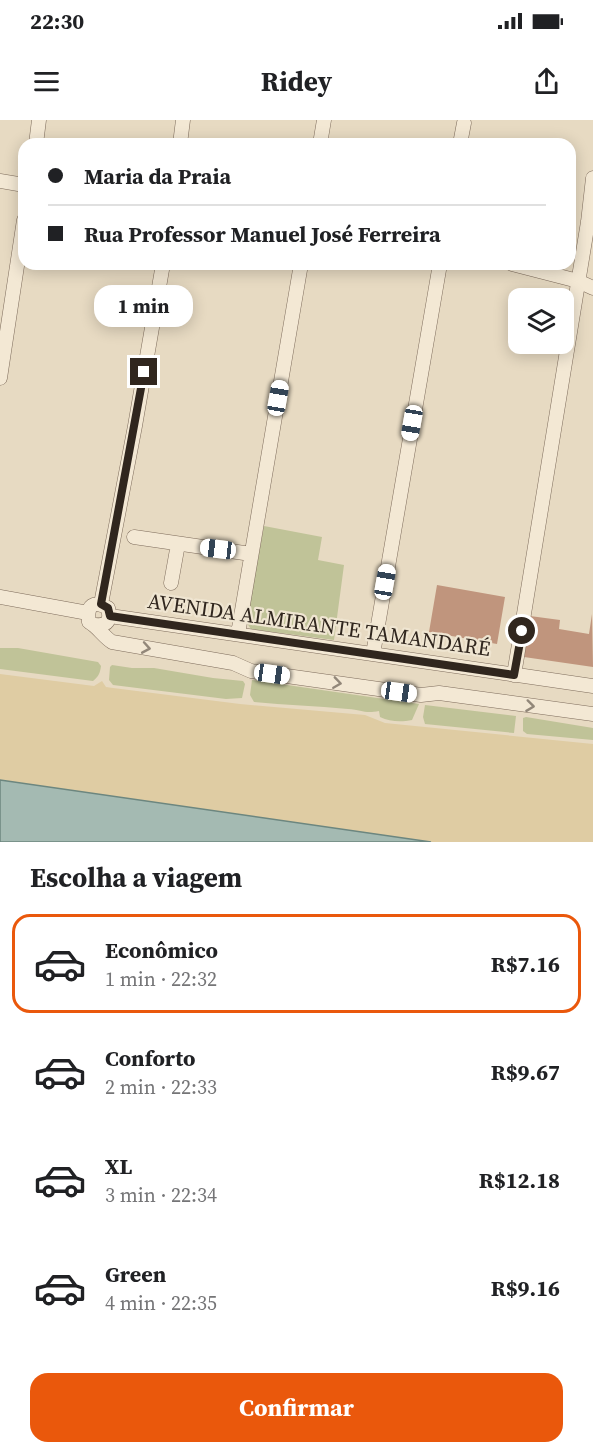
<!DOCTYPE html>
<html lang="pt">
<meta charset="utf-8">
<style>
body{margin:0;font-family:"Source Serif 4",serif;background:#f2f2f2;color:#202124;height:100vh;display:flex;flex-direction:column;font-size:22px;white-space:nowrap}
*{box-sizing:border-box;margin:0}
p{font-size:20px;color:#757577}
.icon{flex:none;width:33px;height:33px;fill:none;stroke:currentColor;stroke-width:2;stroke-linecap:round;stroke-linejoin:round}
.map{position:relative;height:722px;overflow:hidden}
.drawer{display:flex;flex-direction:column;background:#fff;flex:1}
.drawer>*{flex:none}
.hud{position:absolute;left:18px;top:18px;width:558px;height:132px;border-radius:18px;box-shadow:0 3px 15px #0003;display:grid;align-content:center;height:132px;padding:0 30px;background:#fff}
.controls{position:absolute;left:508px;top:168px;display:grid;gap:12px}
.controls a{display:grid;place-items:center;width:66px;height:66px;border-radius:12px;background:#fff;box-shadow:0 3px 15px #0003;font-size:30px}
.end{position:absolute;width:27px;height:27px;margin:-14px;border:8px solid #30261e;background:#fff;box-shadow:0 0 0 3px #fff}
.from{border-radius:50%}
.bubble{position:absolute;height:42px;border-radius:18px;background:#fff;box-shadow:0 3px 15px #0003;font-size:20px;font-weight:700;line-height:42px;text-align:center}
.car{position:absolute;width:18px;height:36px;margin:-18px -9px;border-radius:8px;box-shadow:0 0 4px 2px #0007;background:linear-gradient(#fff 24%,#345 0 40%,#fff 0 76%,#345 0 86%,#fff 0)}
.hud b{display:flex;align-items:center;gap:21px;height:57px;font-size:22px}
.hud b+b{border-top:2px solid #e0e0e0}
.hud i{width:15px;height:15px;background:#202124}
ul{padding:0;list-style:none}
li{display:flex;align-items:center;gap:18px;height:99px;margin:0 12px 9px;padding:0 18px;border:3px solid transparent;border-radius:18px}
li div{flex:1}
li b{display:block;font-size:22px}
li em{font-style:normal;font-weight:700}
li.selected{border-color:#ea580c}
li>.icon{width:54px;height:54px;stroke-width:1.5}
h2{padding:0 30px;font-size:27px;line-height:72px}
.action{display:flex;gap:12px;margin-top:auto;padding:12px 30px}
.action a{flex:1;height:69px;border-radius:18px;background:#ea580c;color:#fff;font-size:24px;font-weight:700;line-height:69px;text-align:center}
.status{display:flex;justify-content:space-between;align-items:center;height:42px;padding:0 30px;background:#fff;direction:ltr}
.status svg{height:16px;fill:currentColor}
header{display:flex;justify-content:space-between;align-items:center;height:78px;padding:0 30px;background:#fff;font-size:27px;font-weight:700}
.map>svg:first-child{display:block}
</style>
<div class="status"><b>22:30</b><svg viewBox="0 0 49 12"><path d="M0 12V9h3v3zM5 12V6h3v6zM10 12V3h3v9zM15 12V0h3v12zM26 1h20v11H26zM47 4h2v5h-2z"/></svg></div>
<header><svg class="icon" aria-label="menu" viewBox="0 0 24 24"><path d="M4 6h16M4 12h16M4 18h16"/></svg>Ridey<svg class="icon" aria-label="share" viewBox="0 0 24 24"><path d="M12 15V3M7 8l5-5 5 5M5 13v7h14v-7"/></svg></header>
<div class="map">
<svg width="593" height="722" viewBox="0 0 593 722">
<rect width="100%" height="100%" fill="#e7dac2"/>
<path fill="#c0c398" d="M264 406 322 417 318 440 344 445 334 520 251 509 246 502Z
M0 528H18L98 542 101 546C100 553 99 556 93 561L0 549Z
M112 545 132 548H154L213 558 243 561 245 564 242 578 226 579 113 565 109 560 110 547Z
M252 560 419 584 412 600C402 602 390 602 380 597L379 591C365 594 362 590 348 589 316 586 285 585 254 582L250 575Z
M425 585 516 596 514 613 425 604 423 597Z
M526 597 593 608V620L527 614 523 611V598Z"/>
<path fill="#dfcca3" d="M0 554 94 566 102 561 106 567 113 568 240 584 365 595 385 603 593 624V722H431L0 660Z"/>
<path fill="#a4bab2" stroke="#6c867f" stroke-width="1.5" d="M0 660 431 722H0Z"/>
<path fill="#c0957d" d="M74 18 92 21V24H73Z
M437 465 505 477 497 524 429 512Z
M592 494 593 547 524 537 530 496 560 500 559 509 589 514Z"/>
<g fill="none" stroke-linecap="round" stroke-linejoin="round">
<defs>
<path id="minor" d="M36 24 39 0
M180 24 183 0
M320 24 324 0
M460 24 464 3
M0 61 24 65
M512 144 578 161 593 168
M0 258 24 100
M134 417 251 434
M171 463 178 424
M0 477 88 493
M101 484 135 306 163 144
M110 496 593 566
M95 505C108 506 111 500 108 488 94 480 86 485 89 502 98 507 103 516 112 522L233 543 251 551 421 575 439 573 593 594
M238 514 301 144
M373 534 440 144
M514 555 588 102 593 58"/>
</defs>
<use href="#minor" stroke="#7e6c5c" stroke-width="15"/>
<use href="#minor" stroke="#f3e8d4" stroke-width="14"/>
</g>
<defs><path id="oneway-chevron" d="M-2-3.5L2.5 0L-2 3.5" fill="none" stroke-width="1.6" stroke-linecap="round" stroke-linejoin="round" transform="scale(1.5)"/></defs>
<g stroke="#928779">
<use href="#oneway-chevron" transform="translate(146 528) rotate(10)"/>
<use href="#oneway-chevron" transform="translate(337 563) rotate(8)"/>
<use href="#oneway-chevron" transform="translate(530 586) rotate(7)"/>
</g>
<g fill="none" stroke-linecap="round" stroke-linejoin="round">
<path stroke="#30261e" stroke-width="8" d="M144 252 101 484 108 488 110 496 514 555 522 511"/>
</g>
<g text-anchor="middle" stroke-width="4.5" stroke-linejoin="round" paint-order="stroke">
<g font-size="21" fill="#30261e" stroke="#efe5d1">
<text transform="translate(319 505) rotate(8)" y="7">AVENIDA ALMIRANTE TAMANDARÉ</text>
</g>
</g>
</svg>
<div class="controls">
<a><svg class="icon" aria-label="layers" viewBox="0 0 24 24"><path d="M12 4l9 5-9 5-9-5zM3 14l9 5 9-5"/></svg></a>
</div>
<i class="end from" style="left:522px;top:511px"></i>
<i class="end" style="left:144px;top:252px"></i>
<div class="bubble" style="left:94px;top:165px;width:99px">1 min</div>
<i class="car" style="left:278px;top:278px;rotate:10deg"></i>
<i class="car" style="left:412px;top:303px;rotate:190deg"></i>
<i class="car" style="left:218px;top:429px;rotate:277deg"></i>
<i class="car" style="left:385px;top:462px;rotate:10deg"></i>
<i class="car" style="left:272px;top:554px;rotate:98deg"></i>
<i class="car" style="left:399px;top:572px;rotate:98deg"></i>
<div class="hud">
<b><i class="from"></i>Maria da Praia</b>
<b><i></i>Rua Professor Manuel José Ferreira</b>
</div>
</div>
<section class="drawer">
<h2>Escolha a viagem</h2>
<ul>
<li class="selected"><svg class="icon" aria-label="car" viewBox="0 0 24 24"><path d="M5 17H2v-5l4-1 3-4h7l3 4 3 1v5h-3M9 17h6M6 11h13"/><circle cx="7" cy="17" r="2"/><circle cx="17" cy="17" r="2"/></svg><div><b>Econômico</b><p>1 min · 22:32</p></div><em>R$7.16</em></li>
<li><svg class="icon" aria-label="car" viewBox="0 0 24 24"><path d="M5 17H2v-5l4-1 3-4h7l3 4 3 1v5h-3M9 17h6M6 11h13"/><circle cx="7" cy="17" r="2"/><circle cx="17" cy="17" r="2"/></svg><div><b>Conforto</b><p>2 min · 22:33</p></div><em>R$9.67</em></li>
<li><svg class="icon" aria-label="car" viewBox="0 0 24 24"><path d="M5 17H2v-5l4-1 3-4h7l3 4 3 1v5h-3M9 17h6M6 11h13"/><circle cx="7" cy="17" r="2"/><circle cx="17" cy="17" r="2"/></svg><div><b>XL</b><p>3 min · 22:34</p></div><em>R$12.18</em></li>
<li><svg class="icon" aria-label="car" viewBox="0 0 24 24"><path d="M5 17H2v-5l4-1 3-4h7l3 4 3 1v5h-3M9 17h6M6 11h13"/><circle cx="7" cy="17" r="2"/><circle cx="17" cy="17" r="2"/></svg><div><b>Green</b><p>4 min · 22:35</p></div><em>R$9.16</em></li>
</ul>
<div class="action"><a>Confirmar</a></div>
</section>
